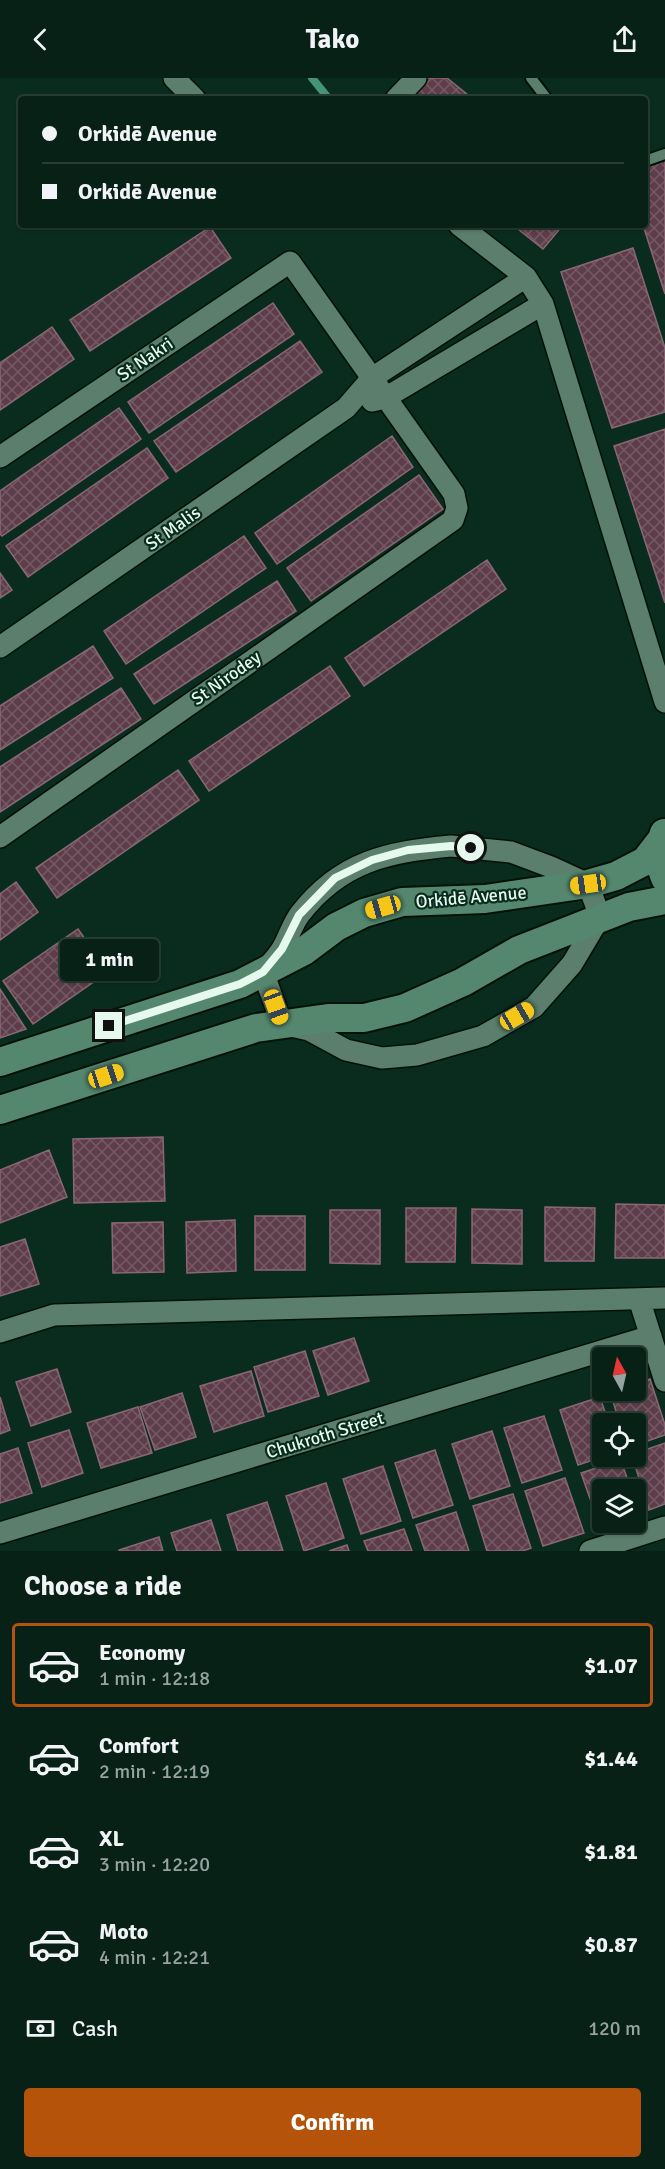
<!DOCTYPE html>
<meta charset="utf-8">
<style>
body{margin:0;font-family:Signika,sans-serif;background:#152e23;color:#f1f3f6;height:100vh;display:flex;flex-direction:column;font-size:22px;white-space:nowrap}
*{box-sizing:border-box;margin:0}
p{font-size:20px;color:#98a3a1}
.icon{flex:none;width:33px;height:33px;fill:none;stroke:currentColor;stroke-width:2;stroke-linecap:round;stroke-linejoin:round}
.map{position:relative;height:1473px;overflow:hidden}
.side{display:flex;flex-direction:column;background:#072116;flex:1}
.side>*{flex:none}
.banner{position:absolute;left:18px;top:18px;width:630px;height:132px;border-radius:6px;box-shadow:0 2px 4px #0004,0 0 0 2px #283e35;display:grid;align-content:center;height:132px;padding:0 24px;background:#072116}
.needle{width:39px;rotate:352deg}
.fabs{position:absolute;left:592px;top:1269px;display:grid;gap:12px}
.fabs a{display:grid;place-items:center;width:54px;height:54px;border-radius:6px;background:#072116;box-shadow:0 2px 4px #0004,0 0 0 2px #283e35;font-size:30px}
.end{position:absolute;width:27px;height:27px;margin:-14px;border:8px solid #e6f9ee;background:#111;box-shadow:0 0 0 3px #111}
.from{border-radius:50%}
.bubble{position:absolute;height:42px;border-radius:6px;background:#072116;box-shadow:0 2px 4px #0004,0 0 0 2px #283e35;font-size:20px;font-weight:700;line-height:42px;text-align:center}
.car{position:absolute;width:18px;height:36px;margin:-18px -9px;border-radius:8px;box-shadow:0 0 4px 2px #0007;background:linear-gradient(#f5c518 24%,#345 0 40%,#f5c518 0 76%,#345 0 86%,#f5c518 0)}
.banner b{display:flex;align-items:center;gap:21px;height:57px;font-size:22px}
.banner b+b{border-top:2px solid #283e35}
.banner i{width:15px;height:15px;background:#f1f3f6}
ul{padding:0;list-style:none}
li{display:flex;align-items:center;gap:18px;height:84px;margin:0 12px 9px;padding:0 12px;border:3px solid transparent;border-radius:6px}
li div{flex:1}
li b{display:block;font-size:22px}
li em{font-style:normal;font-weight:700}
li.on{border-color:#b45309}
li>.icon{width:54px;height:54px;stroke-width:1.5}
h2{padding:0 24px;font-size:27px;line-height:72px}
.pay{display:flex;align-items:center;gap:15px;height:66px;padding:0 24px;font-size:22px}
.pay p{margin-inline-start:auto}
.cta{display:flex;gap:12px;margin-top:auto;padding:12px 24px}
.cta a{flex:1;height:69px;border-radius:6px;background:#b45309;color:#fff;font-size:24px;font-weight:700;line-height:69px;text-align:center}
header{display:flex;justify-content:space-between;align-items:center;height:78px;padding:0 24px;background:#072116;font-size:27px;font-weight:700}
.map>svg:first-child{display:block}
</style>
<header><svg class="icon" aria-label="back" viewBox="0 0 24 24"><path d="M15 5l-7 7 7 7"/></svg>Tako<svg class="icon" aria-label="share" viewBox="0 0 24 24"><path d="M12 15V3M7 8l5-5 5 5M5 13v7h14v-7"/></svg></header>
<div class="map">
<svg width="665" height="1473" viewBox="0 0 665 1473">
<defs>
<pattern id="building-cross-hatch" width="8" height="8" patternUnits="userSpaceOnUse" patternTransform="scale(1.5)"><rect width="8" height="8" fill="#5d3d4a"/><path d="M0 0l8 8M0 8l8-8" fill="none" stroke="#745a64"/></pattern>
</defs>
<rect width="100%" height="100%" fill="#092c1e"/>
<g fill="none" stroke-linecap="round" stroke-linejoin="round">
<path stroke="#459378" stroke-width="8" d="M312 0 329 21"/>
</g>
<path fill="url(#building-cross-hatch)" stroke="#8b6775" stroke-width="1.5" d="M427 0H447L473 21H410Z
M665 79V216L643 147H645V86Z
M513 147H563L543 171Z
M210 149 231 180 90 273 70 242Z
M633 170 665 270V334L612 350 561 194Z
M273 225 294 256 149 355 128 324Z
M52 249 74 281 0 332V285Z
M300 263 322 294 176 394 154 363Z
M119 330 141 361 2 458 0 456V413Z
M665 351V525L614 368Z
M392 358 413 389 277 486 255 455Z
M147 370 168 400 28 499 6 468Z
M419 397 443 431 311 523 287 490Z
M244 458 266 490 126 586 104 553Z
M487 482 506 511 364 608 345 580Z
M0 495 12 512 0 520Z
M277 503 296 533 154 626 134 596Z
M93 568 113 600 0 672V628Z
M330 588 350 618 209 713 189 683Z
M121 610 141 641 0 734V689Z
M178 692 199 722 57 820 36 790Z
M16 804 38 834 0 862V816Z
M78 851 108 894 33 946 3 903Z
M0 911 26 951 0 960Z
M163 1059 165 1123 74 1125 73 1061Z
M49 1072 67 1119 0 1145V1092Z
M616 1126 665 1127V1180H615Z
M545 1129 595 1130 594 1183H545Z
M406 1130H456L455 1184H406Z
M472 1131 522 1132V1186L472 1185Z
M330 1132H380V1186L330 1185Z
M255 1138H305V1192H255Z
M235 1142 236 1193 187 1195 186 1144Z
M163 1144 164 1194 113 1195 112 1145Z
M25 1161 39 1206 0 1218V1169Z
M354 1260 369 1303 328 1317 313 1273Z
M305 1273 319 1318 268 1334 254 1289Z
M57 1291 71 1334 31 1348 16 1304Z
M251 1293 264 1338 214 1354 200 1308Z
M650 1301 665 1347V1357L636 1367V1346H620L610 1314 636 1312V1306Z
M182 1315 196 1359 155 1372 140 1329Z
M0 1319 10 1352 0 1356Z
M600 1319 609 1346H603V1378H605L578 1387 560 1332Z
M138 1329 152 1375 101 1390 87 1345Z
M544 1338 562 1392 522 1405 504 1350Z
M69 1352 83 1395 42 1409 28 1365Z
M492 1353 510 1408 470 1421 452 1366Z
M665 1365V1426L649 1432 632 1378H636V1375Z
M18 1370 32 1415 0 1425V1376Z
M435 1372 453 1427 413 1440 395 1385Z
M621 1382 631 1412H603V1444H615L600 1449 581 1395Z
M383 1388 401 1443 361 1456 343 1401Z
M565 1400 584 1455 543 1468 525 1413Z
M326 1405 344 1460 304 1473 286 1418Z
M513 1416 531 1470 523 1473H487L473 1428Z
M267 1424 283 1473H238L227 1437Z
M456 1434 469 1473H425L416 1447Z
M211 1442 221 1473H177L171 1455Z
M404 1451 412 1473H368L364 1463Z
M159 1459 163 1473H119V1472Z
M347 1467 349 1473H329Z"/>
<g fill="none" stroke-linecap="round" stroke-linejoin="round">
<defs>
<path id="lane" d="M531 0 547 21
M645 83 665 76"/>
<path id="street" d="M174 0 195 21
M396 21 416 0
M459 147 526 199 543 226 665 624
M372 323 385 320 543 226
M0 379 290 184 454 416 457 430 453 442 0 759
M0 569 346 330 372 300 526 199
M451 768 511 774 551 789 588 806 600 839 572 886 534 929 483 958 417 977 382 980 346 972 309 952 282 946 263 894C270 886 278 878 283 869 289 858 293 845 300 836 341 783 388 774 451 768Z
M639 1221 665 1303
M0 1254 54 1237 665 1220
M0 1455 651 1258
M590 1473 665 1449"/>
<path id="secondary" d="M664 755C658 770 659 785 665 800
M0 984 240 906 304 873 336 849 364 835 402 824 485 821 588 806 616 798 645 783 662 761
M0 1032 256 950 328 940H364L405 930 463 904 519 872 629 829 665 822"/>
</defs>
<use href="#lane" stroke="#001309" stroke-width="14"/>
<use href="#street" stroke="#001309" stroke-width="24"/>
<use href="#secondary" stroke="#001309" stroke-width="32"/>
<use href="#lane" stroke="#5b7f6c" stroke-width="10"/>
<use href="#street" stroke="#5b7f6c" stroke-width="21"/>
<use href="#secondary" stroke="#55876f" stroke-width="28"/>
</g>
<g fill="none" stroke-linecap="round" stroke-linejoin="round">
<path stroke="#e6f9ee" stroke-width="8" d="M109 948 240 906 263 894 282 871 299 837 335 800 372 782 408 772 451 768 471 770"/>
</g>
<g text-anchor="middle" stroke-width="4.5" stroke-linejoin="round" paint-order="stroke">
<g font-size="18" fill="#e6f9ee" stroke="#092c1e">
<text transform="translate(145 281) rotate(-34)" y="6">St Nakri</text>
<text transform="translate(173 450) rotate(-35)" y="6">St Malis</text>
<text transform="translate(226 600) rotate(-35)" y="6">St Nirodey</text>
<text transform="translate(471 819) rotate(-5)" y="6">Orkidē Avenue</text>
<text transform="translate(325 1357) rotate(-17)" y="6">Chukroth Street</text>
</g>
</g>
</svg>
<div class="fabs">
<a><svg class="needle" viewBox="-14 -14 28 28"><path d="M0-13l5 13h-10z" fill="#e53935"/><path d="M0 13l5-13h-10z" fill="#98a3a1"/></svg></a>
<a><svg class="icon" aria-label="locate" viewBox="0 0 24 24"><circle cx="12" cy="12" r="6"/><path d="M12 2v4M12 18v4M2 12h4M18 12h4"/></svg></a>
<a><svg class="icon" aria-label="layers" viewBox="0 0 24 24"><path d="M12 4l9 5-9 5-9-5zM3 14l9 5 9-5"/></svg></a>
</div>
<i class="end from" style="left:471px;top:770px"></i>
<i class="end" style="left:109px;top:948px"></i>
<div class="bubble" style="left:60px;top:861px;width:99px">1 min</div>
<i class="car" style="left:588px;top:806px;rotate:262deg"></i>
<i class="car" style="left:383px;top:829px;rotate:254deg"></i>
<i class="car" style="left:276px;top:929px;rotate:160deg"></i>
<i class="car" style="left:517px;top:938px;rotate:60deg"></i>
<i class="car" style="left:106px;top:998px;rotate:72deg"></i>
<div class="banner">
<b><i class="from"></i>Orkidē Avenue</b>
<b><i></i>Orkidē Avenue</b>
</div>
</div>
<section class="side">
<h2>Choose a ride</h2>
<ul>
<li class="on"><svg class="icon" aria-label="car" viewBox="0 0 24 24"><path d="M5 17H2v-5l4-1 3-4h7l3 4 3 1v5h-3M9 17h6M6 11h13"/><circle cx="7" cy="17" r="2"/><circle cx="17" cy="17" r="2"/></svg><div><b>Economy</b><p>1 min · 12:18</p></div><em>$1.07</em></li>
<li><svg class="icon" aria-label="car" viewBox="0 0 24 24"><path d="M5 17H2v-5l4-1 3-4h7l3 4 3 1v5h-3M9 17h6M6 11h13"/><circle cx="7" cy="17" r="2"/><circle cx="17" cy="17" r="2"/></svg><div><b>Comfort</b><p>2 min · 12:19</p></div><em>$1.44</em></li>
<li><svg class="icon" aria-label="car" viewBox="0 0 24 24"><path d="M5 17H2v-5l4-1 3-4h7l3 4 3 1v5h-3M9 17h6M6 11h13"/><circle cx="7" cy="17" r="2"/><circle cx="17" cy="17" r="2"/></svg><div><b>XL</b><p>3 min · 12:20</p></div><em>$1.81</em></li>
<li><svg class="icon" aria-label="car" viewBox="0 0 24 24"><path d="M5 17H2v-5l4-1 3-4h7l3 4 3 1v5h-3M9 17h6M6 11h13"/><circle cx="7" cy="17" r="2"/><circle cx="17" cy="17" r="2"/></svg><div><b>Moto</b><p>4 min · 12:21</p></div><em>$0.87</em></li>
</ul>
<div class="pay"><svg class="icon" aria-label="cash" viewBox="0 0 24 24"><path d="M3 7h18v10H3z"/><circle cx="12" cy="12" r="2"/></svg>Cash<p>120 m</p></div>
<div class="cta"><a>Confirm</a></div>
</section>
